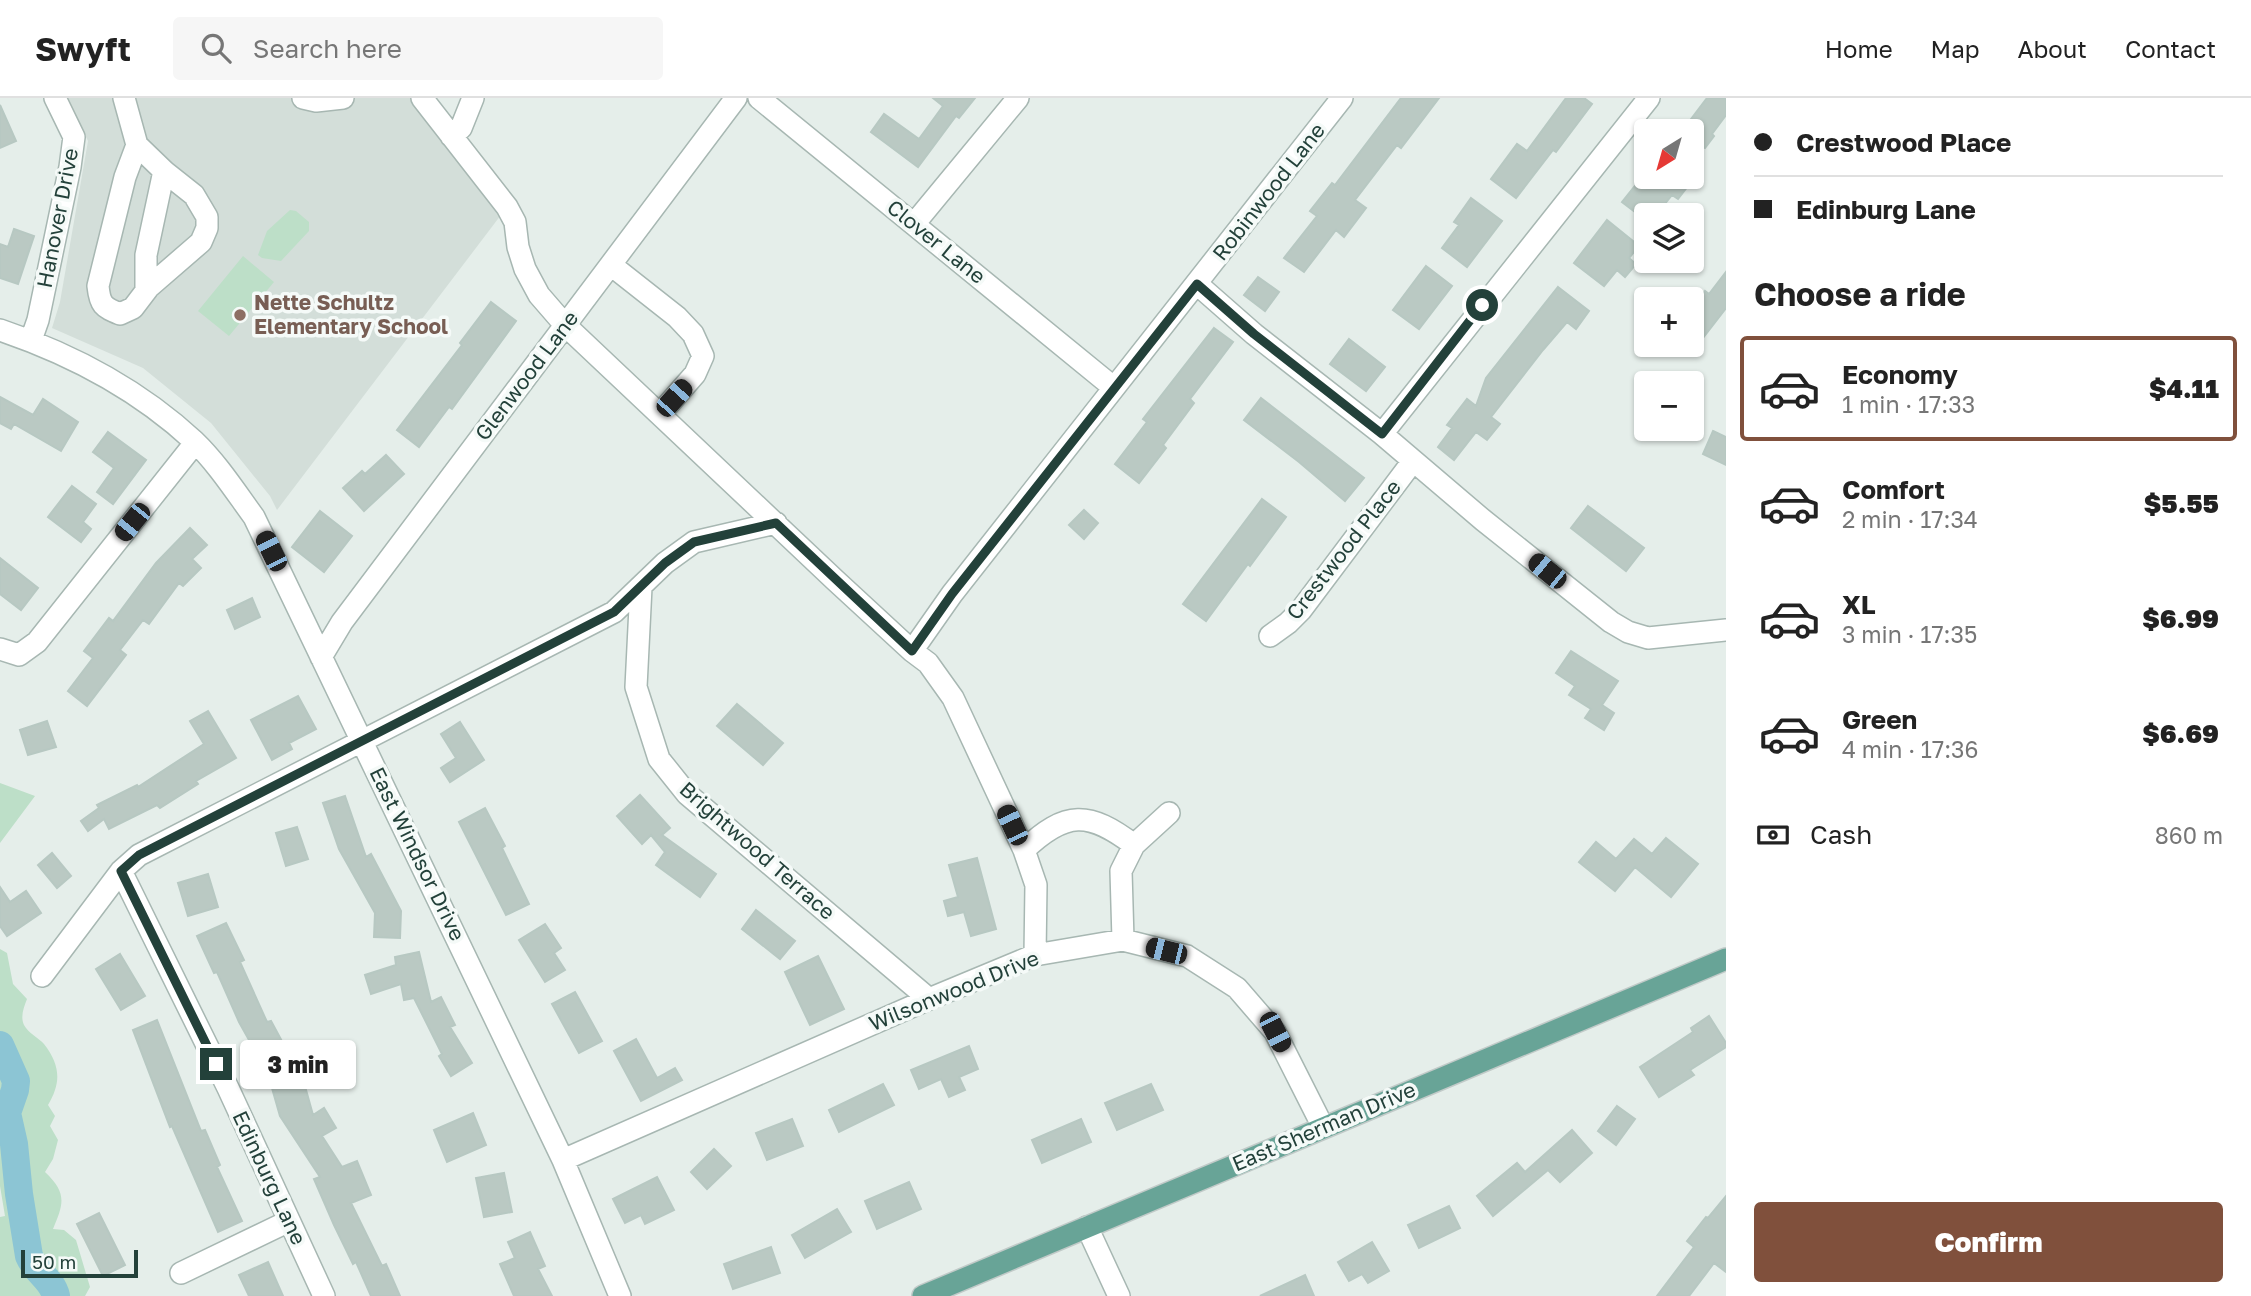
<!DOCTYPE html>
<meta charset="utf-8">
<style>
body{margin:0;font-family:"Golos Text",sans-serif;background:#f6f6f6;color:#222;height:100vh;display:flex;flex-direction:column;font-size:26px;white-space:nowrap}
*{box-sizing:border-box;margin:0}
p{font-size:23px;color:#767676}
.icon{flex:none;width:38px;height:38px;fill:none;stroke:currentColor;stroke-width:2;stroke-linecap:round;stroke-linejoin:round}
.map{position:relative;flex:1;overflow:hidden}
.sheet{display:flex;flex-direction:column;background:#fff;width:525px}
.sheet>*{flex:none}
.guide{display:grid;align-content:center;height:154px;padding:0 28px;background:#fff}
.needle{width:46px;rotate:217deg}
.fabs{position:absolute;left:1634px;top:21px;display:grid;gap:14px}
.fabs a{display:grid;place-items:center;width:70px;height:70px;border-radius:7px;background:#fff;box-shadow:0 2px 5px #0004;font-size:35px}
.scale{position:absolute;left:21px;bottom:18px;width:117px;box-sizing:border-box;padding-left:7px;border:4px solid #23413a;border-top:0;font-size:19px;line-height:24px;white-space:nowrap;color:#23413a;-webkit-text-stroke:5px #f5faf8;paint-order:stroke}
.end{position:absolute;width:32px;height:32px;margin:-16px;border:9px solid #23413a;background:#fff;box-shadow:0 0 0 4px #fff}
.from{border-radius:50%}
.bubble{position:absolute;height:49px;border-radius:7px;background:#fff;box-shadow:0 2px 5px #0004;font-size:23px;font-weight:800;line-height:49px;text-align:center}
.car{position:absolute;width:21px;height:42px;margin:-21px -10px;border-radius:9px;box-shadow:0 0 5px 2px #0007;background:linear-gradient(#222 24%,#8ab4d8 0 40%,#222 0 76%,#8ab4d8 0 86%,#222 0)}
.guide b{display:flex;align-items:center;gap:24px;height:66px;font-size:26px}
.guide b+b{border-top:2px solid #e0e0e0}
.guide i{width:18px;height:18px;background:#222}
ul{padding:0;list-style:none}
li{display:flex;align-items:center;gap:21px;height:105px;margin:0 14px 10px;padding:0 14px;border:4px solid transparent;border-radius:7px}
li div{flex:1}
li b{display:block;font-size:26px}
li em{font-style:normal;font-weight:800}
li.active{border-color:#80503c}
li>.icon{width:63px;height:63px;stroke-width:1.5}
h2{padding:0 28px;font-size:32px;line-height:84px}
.pay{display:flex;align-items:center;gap:18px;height:77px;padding:0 28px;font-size:26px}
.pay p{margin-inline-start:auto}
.action{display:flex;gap:14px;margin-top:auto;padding:14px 28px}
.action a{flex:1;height:80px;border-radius:7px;background:#80503c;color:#fff;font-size:28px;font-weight:800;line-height:80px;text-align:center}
header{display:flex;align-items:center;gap:42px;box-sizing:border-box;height:98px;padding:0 35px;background:#fff;border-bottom:2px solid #e0e0e0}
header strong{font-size:33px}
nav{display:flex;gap:38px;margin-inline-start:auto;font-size:24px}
.search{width:490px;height:63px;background:#f6f6f6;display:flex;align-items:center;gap:18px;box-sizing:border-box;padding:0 24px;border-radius:7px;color:#767676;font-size:26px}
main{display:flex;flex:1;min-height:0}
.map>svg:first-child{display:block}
</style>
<header>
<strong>Swyft</strong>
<div class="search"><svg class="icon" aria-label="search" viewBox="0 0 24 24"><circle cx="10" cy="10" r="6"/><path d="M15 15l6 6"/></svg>Search here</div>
<nav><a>Home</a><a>Map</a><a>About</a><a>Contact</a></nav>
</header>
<main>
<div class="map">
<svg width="1726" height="1198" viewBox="0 0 1726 1198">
<rect width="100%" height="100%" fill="#e5eeea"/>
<path fill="#d3ded9" d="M67 0H422L507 109 277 412 270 398 211 325 143 270 52 230 60 204 88 43Z"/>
<path fill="#bddfc8" d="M290 112 296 113 309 124V133L281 163 262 160 258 157 267 133Z
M243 158 274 184 229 238 198 213Z
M0 685 35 698 0 745Z
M0 851 7 855 13 886 27 901C24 909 20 918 24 927 28 935 39 940 44 946 61 968 61 985 48 1007L55 1018 50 1028 58 1042 53 1061 45 1074C67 1095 64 1105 53 1131L64 1132 76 1142 90 1189 85 1198H0V1119L5 1118 0 1088Z"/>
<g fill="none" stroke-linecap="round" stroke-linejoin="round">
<path stroke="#8cc5d4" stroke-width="28" d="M0 947 16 983 15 992 7 1015 14 1046 19 1096 29 1158C36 1175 52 1181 56 1198"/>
</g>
<path fill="#bac9c3" stroke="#b7c8c2" stroke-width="2" d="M933 0H975L959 20 956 18 918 69 871 34 884 16 919 41 943 8Z
M1401 0H1439L1401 50 1397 47 1355 102 1366 110 1344 139 1336 132 1304 174 1284 160 1317 118 1310 113 1332 85 1335 87Z
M1566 0H1584L1592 6 1556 54 1553 52 1516 100 1491 81 1517 46 1527 53Z
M1707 0H1726V17L1712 36 1714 38 1705 50 1701 48 1692 60V33H1682Z
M0 7 16 43 0 50Z
M1642 79H1695L1678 101 1672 97 1656 117H1639L1622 104Z
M1471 100 1502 123 1467 169 1442 150 1459 127 1454 124Z
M1607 122 1639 148 1629 160 1636 166 1625 179 1617 172 1604 188 1574 165Z
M14 131 34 138 18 186 0 180V146L8 149Z
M1426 168 1452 188 1419 231 1393 212Z
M1726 174V210L1692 254V210L1705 193 1709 196Z
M1258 179 1279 194 1265 213 1244 197Z
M1558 189 1589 213 1576 231 1567 224 1543 252 1491 319 1500 326 1487 342 1476 334 1454 362 1438 349 1452 330 1447 327 1467 301 1476 308 1486 280Z
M491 204 516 223 452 311 449 309 419 349 397 332 462 247 460 245Z
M1214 230 1233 244 1190 301 1194 305 1163 347 1166 350 1139 385 1115 366 1147 324 1143 321Z
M1349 241 1385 269 1366 293 1330 266Z
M0 299 33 317 43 301 78 324 61 353 14 326 11 331 0 325Z
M1261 300 1364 380 1345 403 1299 364 1244 322Z
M1713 333 1726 339V367L1703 356Z
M108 334 146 362 113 406 97 394 114 370 93 354Z
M386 357 404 376 364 413 343 390 362 373 365 376Z
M72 388 96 406 83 424 91 431 81 444 48 419Z
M1262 401 1286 419 1250 468 1248 466 1206 523 1183 506Z
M1588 408 1644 450 1626 473 1571 430Z
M1084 412 1098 425 1084 441 1069 427Z
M320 413 352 438 324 474 292 449Z
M190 430 207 447 192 461 201 470 183 488 179 485 149 526 143 522 120 552 126 557 87 608 68 593 93 560 84 553 109 520 113 523 156 465Z
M0 460 38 490 21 512 0 496Z
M252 500 260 519 235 531 227 512Z
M1571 553 1618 583 1602 607 1614 615 1604 632 1585 620 1591 611 1569 597 1575 588 1556 575Z
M298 598 316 631 289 645 292 651 272 662 251 622Z
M737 606 783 645 763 667 717 628Z
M208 613 236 660 196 683 198 686 160 710 157 707 109 731 104 721 88 733 81 723 99 710 97 707 137 687 138 689 204 646 190 623Z
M47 623 56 649 28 657 20 632Z
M460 624 484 662 450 684 441 670 456 660 441 636Z
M640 697 670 730 662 737 716 776 700 799 656 767 665 754 651 737 642 746 617 718Z
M345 698 366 759 371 756 401 813 400 840 374 839 375 815 339 751 323 705Z
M485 710 505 748 502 750 529 806 506 817 459 724Z
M297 729 308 761 286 768 276 735Z
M1666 740 1698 766 1671 799 1635 769 1615 793 1579 764 1596 744 1616 761 1634 741 1652 756Z
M52 755 71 778 57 790 38 767Z
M977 760 996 831 971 838 964 814 948 818 944 803 958 799 949 767Z
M208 776 218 809 188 818 178 785Z
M0 789 10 804 26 793 41 815 7 838 0 828Z
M756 812 795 843 780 861 742 831Z
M226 825 244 862 240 864 267 924 271 923 299 975 301 974 313 1017 324 1010 336 1030 322 1038 342 1069 357 1063 371 1097 351 1105 382 1168 386 1166 400 1198H371L356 1164 353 1166 334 1127 314 1081 320 1079 280 1018 268 976 239 924 217 874 214 875 197 838Z
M545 826 561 850 554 855 565 872 545 884 519 842Z
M419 854 431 904 441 899 455 927 450 929 472 965 451 978 439 958 442 956 414 900 404 902 401 886 371 896 365 877 396 867 395 859Z
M120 856 145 898 121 912 96 871Z
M818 858 844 911 810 927 785 874Z
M575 894 602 943 579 955 552 906Z
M1709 918 1726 945V949L1690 972 1694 977 1659 999 1640 969 1693 934 1691 930Z
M157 922 201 1033 205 1032 220 1067 217 1069 242 1123 218 1134 172 1028 170 1029 133 932Z
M636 941 657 980 675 970 682 982 641 1003 614 953Z
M969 948 978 971 959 979 965 992 949 999 941 981 919 991 911 972Z
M883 986 894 1007 839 1034 829 1012Z
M1151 986 1163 1012 1117 1032 1105 1005Z
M1617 1008 1635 1021 1616 1047 1598 1033Z
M473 1015 486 1047 447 1064 434 1032Z
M792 1021 803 1048 767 1062 756 1035Z
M1081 1021 1091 1044 1042 1065 1032 1042Z
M1572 1032 1592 1055 1560 1084 1548 1072 1493 1118 1477 1098 1517 1065 1525 1074Z
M714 1051 731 1068 707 1091 691 1074Z
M504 1075 512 1114 484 1119 476 1080Z
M657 1079 674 1112 645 1126 641 1117 625 1125 613 1101Z
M909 1084 921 1111 877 1131 865 1103Z
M1726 1098V1174L1714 1165 1689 1198H1657L1694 1149 1687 1143 1706 1119 1708 1120Z
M1449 1108 1460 1130 1419 1150 1408 1127Z
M837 1111 851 1134 805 1160 792 1137Z
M99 1115 125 1167 103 1178 77 1126Z
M530 1134 545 1168 538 1171 552 1198H514L500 1166 515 1160 508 1144Z
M1372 1144 1389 1173 1368 1185 1362 1176 1349 1183 1338 1164Z
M771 1149 780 1175 733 1191 724 1166Z
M268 1164 283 1198H249L239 1177Z
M1305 1177 1314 1198H1260Z"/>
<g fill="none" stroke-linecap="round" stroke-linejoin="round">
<defs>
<path id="minor" d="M124 0 137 47 165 74 194 97 207 119V130L201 144 149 189 133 210 120 216C103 209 100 207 98 188L125 79 137 47
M303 0 316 3 343 0
M422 0 507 109 515 124 518 149 525 171 539 197 565 227 835 482 912 553 928 565 953 600 1024 752 1036 787 1035 857
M759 0 1113 289
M451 38 461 30 473 0
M914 126 1018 0
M611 167 677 219 693 236 703 258 695 276 660 316
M1197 186 1254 236 1382 336 1483 422 1611 524 1628 534 1648 540 1726 532
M146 193V157L164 73
M0 232C71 256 139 292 194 343 217 365 235 393 254 419L563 1062 620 1198
M31 242 38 222 70 69 74 39 55 0
M1382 336 1649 0
M641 489 636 589 659 661 687 696 929 901
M1270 538 1288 525 1301 512 1413 363
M0 551 19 557 37 544 195 345
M912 553 952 496 1342 0
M321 559 342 524 736 0
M1024 752C1066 712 1089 713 1134 747
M121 773 228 990 324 1198
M1123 842 1121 773 1134 747 1169 715
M42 878 121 773 139 757 614 514 665 465 694 444 776 425
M563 1062 929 901 1035 857 1123 842 1187 858 1237 890 1275 934 1323 1029
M1087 1129 1119 1198
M181 1175 289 1123"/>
<path id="major" d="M923 1198 1726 861"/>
</defs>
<use href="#minor" stroke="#a7b7b2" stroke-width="24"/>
<use href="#major" stroke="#c1cac8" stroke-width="24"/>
<use href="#minor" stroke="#fff" stroke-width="21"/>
<use href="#major" stroke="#68a497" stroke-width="21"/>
</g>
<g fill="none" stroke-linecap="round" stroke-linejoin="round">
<path stroke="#23413a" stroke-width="9" d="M216 966 121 773 139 757 614 514 665 465 694 444 776 425 912 553 952 496 1197 186 1254 236 1382 336 1482 207"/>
</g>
<circle fill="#8d6e63" stroke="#f5faf8" stroke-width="2.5" cx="240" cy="217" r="7"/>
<g text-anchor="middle" stroke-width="7" stroke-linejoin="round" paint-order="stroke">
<g font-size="21" fill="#23413a" stroke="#f5faf8">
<text transform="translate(1269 94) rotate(-52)" y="7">Robinwood Lane</text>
<text transform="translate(58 120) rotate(-79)" y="7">Hanover Drive</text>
<text transform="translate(936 144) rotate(39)" y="7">Clover Lane</text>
<text transform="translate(527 278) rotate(-53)" y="7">Glenwood Lane</text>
<text transform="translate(1344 452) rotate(-52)" y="7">Crestwood Place</text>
<text transform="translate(757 753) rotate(41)" y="7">Brightwood Terrace</text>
<text transform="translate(417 756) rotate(64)" y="7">East Windsor Drive</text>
<text transform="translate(954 893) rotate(-22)" y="7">Wilsonwood Drive</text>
<text transform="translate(1324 1029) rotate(-23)" y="7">East Sherman Drive</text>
<text transform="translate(269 1080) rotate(65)" y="7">Edinburg Lane</text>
</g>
<g font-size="21" font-weight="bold" fill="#785e54" stroke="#f5faf8" text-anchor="start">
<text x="254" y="212">Nette Schultz<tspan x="254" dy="24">Elementary School</tspan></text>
</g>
</g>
</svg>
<div class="fabs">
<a><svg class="needle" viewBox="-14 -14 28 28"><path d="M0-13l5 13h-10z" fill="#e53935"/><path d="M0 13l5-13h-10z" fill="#767676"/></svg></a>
<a><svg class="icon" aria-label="layers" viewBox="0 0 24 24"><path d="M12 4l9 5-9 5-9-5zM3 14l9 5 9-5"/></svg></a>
<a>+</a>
<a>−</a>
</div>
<div class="scale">50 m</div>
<i class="end from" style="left:1482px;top:207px"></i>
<i class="end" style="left:216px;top:966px"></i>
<div class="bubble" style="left:240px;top:942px;width:116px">3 min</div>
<i class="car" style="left:674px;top:300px;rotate:42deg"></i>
<i class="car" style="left:132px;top:424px;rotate:219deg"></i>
<i class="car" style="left:271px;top:453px;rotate:334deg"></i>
<i class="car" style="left:1547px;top:473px;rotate:309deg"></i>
<i class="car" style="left:1012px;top:727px;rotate:335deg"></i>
<i class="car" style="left:1166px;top:853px;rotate:284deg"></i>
<i class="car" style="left:1275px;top:934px;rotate:153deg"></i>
</div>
<section class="sheet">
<div class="guide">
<b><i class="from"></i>Crestwood Place</b>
<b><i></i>Edinburg Lane</b>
</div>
<h2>Choose a ride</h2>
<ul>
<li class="active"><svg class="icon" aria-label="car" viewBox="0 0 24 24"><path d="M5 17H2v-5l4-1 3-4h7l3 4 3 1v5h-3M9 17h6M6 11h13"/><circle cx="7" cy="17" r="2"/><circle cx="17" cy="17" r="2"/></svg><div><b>Economy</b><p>1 min · 17:33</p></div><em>$4.11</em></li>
<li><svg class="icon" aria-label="car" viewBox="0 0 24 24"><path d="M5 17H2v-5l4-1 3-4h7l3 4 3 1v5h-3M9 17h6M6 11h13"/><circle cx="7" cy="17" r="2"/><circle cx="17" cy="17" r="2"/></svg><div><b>Comfort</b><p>2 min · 17:34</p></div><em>$5.55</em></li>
<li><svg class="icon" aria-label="car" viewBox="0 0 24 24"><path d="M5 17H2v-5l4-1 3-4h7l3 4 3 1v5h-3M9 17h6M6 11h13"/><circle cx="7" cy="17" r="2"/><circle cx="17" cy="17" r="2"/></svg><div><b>XL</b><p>3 min · 17:35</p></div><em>$6.99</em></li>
<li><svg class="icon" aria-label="car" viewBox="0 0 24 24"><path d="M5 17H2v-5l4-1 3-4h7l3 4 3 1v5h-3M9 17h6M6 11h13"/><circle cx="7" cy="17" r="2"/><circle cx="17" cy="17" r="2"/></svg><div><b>Green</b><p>4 min · 17:36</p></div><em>$6.69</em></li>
</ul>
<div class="pay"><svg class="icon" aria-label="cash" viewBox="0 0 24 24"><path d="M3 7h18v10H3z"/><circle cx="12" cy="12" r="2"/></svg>Cash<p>860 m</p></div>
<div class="action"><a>Confirm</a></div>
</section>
</main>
